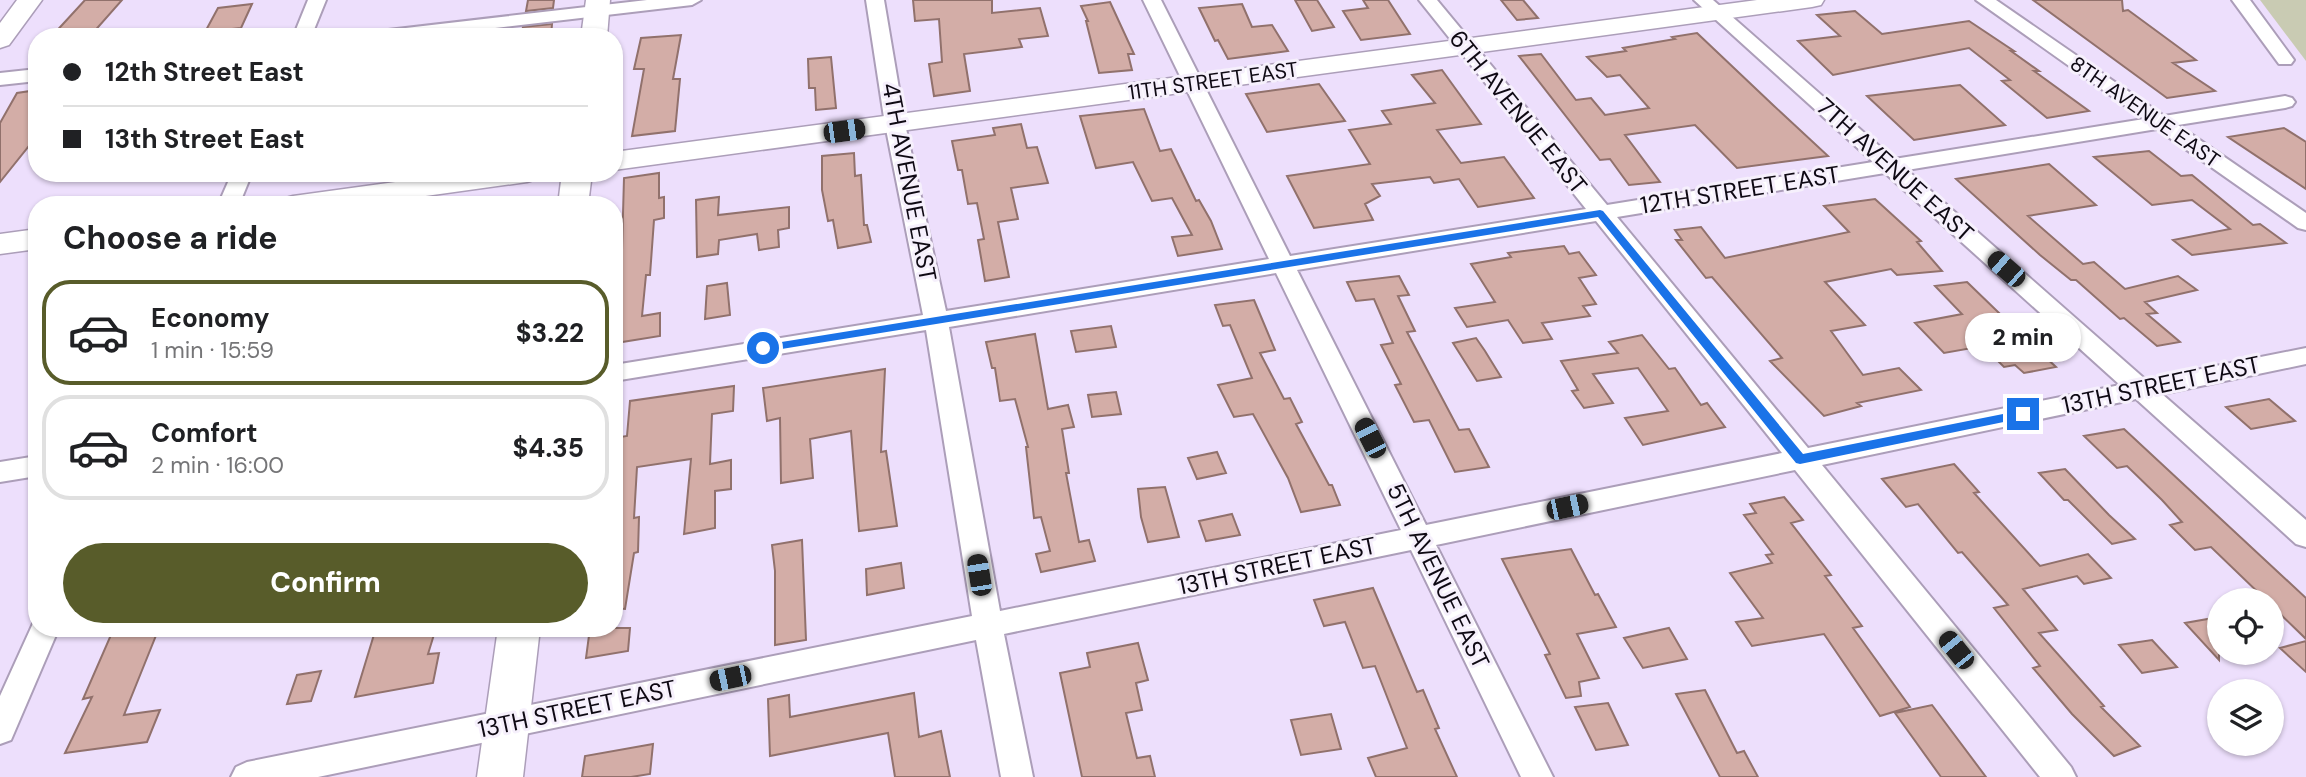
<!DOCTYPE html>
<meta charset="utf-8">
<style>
body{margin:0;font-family:"DM Sans",sans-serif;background:#f2f2f2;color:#202124;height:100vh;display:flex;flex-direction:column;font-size:26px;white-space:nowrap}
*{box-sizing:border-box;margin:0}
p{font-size:23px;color:#757577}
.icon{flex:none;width:38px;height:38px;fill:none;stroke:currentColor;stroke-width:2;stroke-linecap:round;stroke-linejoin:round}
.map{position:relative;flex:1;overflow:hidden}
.panel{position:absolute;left:28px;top:196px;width:595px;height:441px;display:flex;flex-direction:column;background:#fff;border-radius:28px;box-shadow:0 2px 5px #0004}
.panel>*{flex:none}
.banner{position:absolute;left:28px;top:28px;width:595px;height:154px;border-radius:28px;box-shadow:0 2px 5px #0004;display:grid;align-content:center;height:154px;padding:0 35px;background:#fff}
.buttons{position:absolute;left:2207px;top:588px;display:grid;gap:14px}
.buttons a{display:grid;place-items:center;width:77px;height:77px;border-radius:50%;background:#fff;box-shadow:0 2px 5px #0004;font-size:35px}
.end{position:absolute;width:32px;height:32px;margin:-16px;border:9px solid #1a73e8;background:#fff;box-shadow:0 0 0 4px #fff}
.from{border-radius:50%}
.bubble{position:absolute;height:49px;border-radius:24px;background:#fff;box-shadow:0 2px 5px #0004;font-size:23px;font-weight:800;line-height:49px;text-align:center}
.car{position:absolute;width:21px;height:42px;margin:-21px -10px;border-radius:9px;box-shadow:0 0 5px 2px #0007;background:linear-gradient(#222 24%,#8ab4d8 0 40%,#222 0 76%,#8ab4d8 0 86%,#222 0)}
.banner b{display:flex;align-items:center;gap:24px;height:66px;font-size:26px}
.banner b+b{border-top:2px solid #e0e0e0}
.banner i{width:18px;height:18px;background:#202124}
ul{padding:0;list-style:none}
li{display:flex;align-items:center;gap:21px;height:105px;margin:0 14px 10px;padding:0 21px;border:4px solid #e0e0e0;border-radius:28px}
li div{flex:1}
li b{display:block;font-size:26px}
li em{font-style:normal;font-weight:800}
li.on{border-color:#585c2a}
li>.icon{width:63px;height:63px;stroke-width:1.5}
h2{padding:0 35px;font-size:32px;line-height:84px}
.action{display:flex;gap:14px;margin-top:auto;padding:14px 35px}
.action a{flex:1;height:80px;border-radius:42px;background:#585c2a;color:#fff;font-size:28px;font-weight:800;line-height:80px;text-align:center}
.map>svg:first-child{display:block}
</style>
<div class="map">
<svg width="2306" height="777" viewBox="0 0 2306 777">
<rect width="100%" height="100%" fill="#eddffc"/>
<path fill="#c9cbb3" d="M2260 0H2306V61Z"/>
<path fill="#d3ada7" stroke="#91716c" stroke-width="2" d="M85 0H122L92 34 52 36Z
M528 0H554L553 8 526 11Z
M913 0H992V13L1040 8 1048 36 1019 39 1022 47 964 54 970 91 934 96 929 64 942 62 939 19 915 21Z
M1295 0H1317L1334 27 1312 31Z
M1363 0H1388L1410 34 1361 40 1343 11 1368 8Z
M1501 0H1523L1538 18 1517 20Z
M2033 0H2122L2123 11 2128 10 2196 60 2173 63 2215 91 2167 98Z
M1110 2 1134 54H1128L1132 70 1099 73 1086 21H1088L1081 6Z
M252 4 241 28 205 32 218 8Z
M1242 4 1252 27 1272 25 1288 51 1228 59 1218 40 1215 41 1199 8Z
M1855 11 1882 34 1969 21 2014 51H2011L2039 71H2034L2089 111 2047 118 2002 81 2010 80 1969 48 1833 75 1798 41 1840 36 1817 15Z
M552 24 551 37H521L523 27Z
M1697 33 1773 105 1828 156 1737 168 1695 125 1625 135 1660 182 1629 185 1610 159 1600 160 1519 56 1541 54 1576 100 1591 98 1605 115 1649 108 1620 75 1607 77 1587 57 1626 51 1623 48 1675 39 1672 37Z
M681 35 673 79H680L675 131 632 136 644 69H634L641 38Z
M831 57 836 108 816 110 815 88H809L808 59Z
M1442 70 1481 124 1437 130 1461 163 1504 157 1534 198 1478 207 1459 179 1434 183 1430 177 1372 184 1380 196 1365 204 1373 220 1314 228 1287 176 1370 164 1349 130 1391 124 1382 111 1435 103 1412 75Z
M1319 84 1345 121 1267 132 1246 94Z
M1960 85 2005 125 1914 140 1867 96Z
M37 90V136L0 182V123L17 93Z
M1144 109 1160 151 1171 149 1196 201 1199 200 1211 221 1222 249 1178 256 1172 237 1192 235 1172 198 1152 201 1133 162 1096 168 1080 116Z
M1021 124 1027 148 1037 147 1048 183 1011 188 1018 219 998 222 1009 277 985 281 978 240 984 239 977 203 968 204 962 170H958L952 141 995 135 993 128Z
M2284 128 2306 142V189L2228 137Z
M2149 151 2181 176 2192 175 2253 225 2260 224 2286 243 2192 255 2173 240 2230 229 2192 200 2152 205 2094 157Z
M854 153 855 176 861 175 864 225H867L871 242 838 248 833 220 828 221 822 190V156Z
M2049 164 2096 205 2028 216 2083 264 2094 262 2125 289 2178 276 2197 290 2145 302 2157 313 2147 314 2180 342 2157 346 2124 318 2120 319 2076 280H2071L2040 255 1956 179Z
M659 173V198L664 197V218L654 220 650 275H646L642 316 660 313V336L616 343 618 308H615L622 250 624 178Z
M719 197 718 215 789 207V228L778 230 779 247 759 250 757 234 719 240 718 254 697 257 696 200Z
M1875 199 1921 241 1917 242 1942 271 1897 275 1891 269 1825 282 1865 325 1831 331 1863 375 1899 368 1921 390 1857 403 1861 406 1824 416 1770 361 1782 358 1712 277 1706 278 1676 240H1682L1675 230 1701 227 1725 258 1849 232 1824 206Z
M1564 246 1569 254 1579 252 1596 275 1579 278 1596 304 1583 306 1590 316 1542 323 1552 339 1523 343 1508 320 1467 327 1455 308 1495 302 1471 264 1511 257 1508 253Z
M1399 276 1409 295 1398 296 1415 331 1407 332 1459 430 1469 429 1489 467 1455 472 1429 420 1414 422 1395 385 1401 384 1381 345 1393 343 1374 299 1356 301 1347 282Z
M1967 282 2029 342 2056 367 2024 373 2015 365 2004 367 1983 346 1944 353 1915 323 1962 314 1935 286Z
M727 283 730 315 705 319 707 286Z
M1254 300 1275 350 1260 353 1284 399 1290 398 1302 422 1296 424 1329 485H1332L1340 505 1301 512 1288 478 1253 414 1234 417 1218 385 1252 378 1230 325 1223 326 1215 305Z
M1111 326 1116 347 1076 352 1071 331Z
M1035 334 1048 409 1068 405 1074 427 1062 429 1069 473H1066L1079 542 1089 540 1095 561 1041 572 1036 554 1050 551 1041 517 1034 518 1026 447H1028L1015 399 1000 401 995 368H992L986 342Z
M1642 335 1669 369 1675 368 1701 405 1707 403 1725 427 1643 445 1625 418 1668 411 1638 368 1593 374 1613 403 1584 408 1572 391 1578 390 1561 361 1618 353 1609 342Z
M1476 338 1485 351 1501 377 1477 381 1453 343Z
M885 369 881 452 886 451 897 526 859 531 851 431 810 439 813 478 781 483 780 418 767 421 763 388Z
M734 386 733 411 712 414 710 464 731 460V489L715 491V528L684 534 691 459 637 467 634 518 639 517 638 552 634 553 625 609 614 608V438L627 436 630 401Z
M1116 392 1121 414 1092 417 1088 395Z
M2269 399 2295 421 2251 429 2226 407Z
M2124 429 2306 598V639L2272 606V600H2266L2211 547 2195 550 2170 525 2182 522 2162 500 2127 466 2117 468 2084 436Z
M1217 452 1226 473 1197 479 1188 458Z
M1954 464 1979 492 1974 493 2040 566 2088 554 2111 578 2084 584 2077 576 2023 589 2057 630 2039 633 2104 706 2101 707 2140 746 2114 756 2072 714 2033 668 2040 666 1994 608 2008 605 1962 552 1958 553 1918 504 1906 507 1882 479Z
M2065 469 2109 515 2135 539 2112 544 2068 500H2064L2039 473Z
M1165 487 1179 537 1148 542 1141 517 1138 489Z
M1784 497 1803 520 1791 523 1831 575 1825 576 1862 626 1853 628 1910 707 1880 716 1824 634 1752 646 1736 622 1763 618 1730 573 1772 563 1766 555 1773 554 1744 515 1756 513 1750 504Z
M1232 514 1240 535 1206 541 1199 521Z
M802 540 806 640 775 645V571L772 545Z
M1571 549 1595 595 1598 594 1616 627 1577 634 1599 678 1579 682 1581 696 1566 698 1545 655 1550 654 1502 559Z
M901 563 904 588 867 595 866 569Z
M1373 588 1417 692 1423 690 1439 728 1435 729 1457 777H1376L1368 758 1407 748 1375 666 1363 668 1345 622 1324 626 1314 600Z
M2219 617V660L2185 623Z
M114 628H159L124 715 160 710 147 742 65 753 92 697 83 699Z
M376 628H436L428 654 439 653 433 683 355 697Z
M590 628H630L628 651 586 658Z
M1669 628 1687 659 1643 668 1624 638Z
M2152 640 2177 667 2142 673 2119 645Z
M2306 641V672L2280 648Z
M1138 643 1148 680 1136 683 1142 710 1126 713 1137 758 1150 756 1155 777H1082L1060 673 1090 667 1087 653Z
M321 671 311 701 287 704 297 675Z
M1705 690 1737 753 1744 751 1758 777H1720L1676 694Z
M914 693 919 737 941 731 950 777H895L888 733 770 756 768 699 789 695 790 717Z
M1608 703 1628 745 1596 750 1575 707Z
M1932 705 1986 777H1941L1895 713Z
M1331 714 1341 749 1301 755 1291 720Z
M653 744 650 774 631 777H582L585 756Z"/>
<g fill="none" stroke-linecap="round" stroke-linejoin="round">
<defs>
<path id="street" d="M308 0H326L311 37H293Z
M647 0H701L692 5 419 37H362L371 32Z
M866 0H884L905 124 946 311 1269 259 1143 0H1161L1290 256 1586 209 1419 0H1437L1607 205 1873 162 1694 0H1713L1894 159 2144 119 1976 0H1996L2164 116 2285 96 2292 98 2295 102 2292 106 2285 108 2178 125 2306 213V230L2298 228 2157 129 1907 170 2146 380 2306 348V364L2162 394 2306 520V547L2296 544 2136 399 1822 465 2071 767 2076 777H2040L1795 470 1436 545 1553 777H1521L1411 550 1004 634 1033 777H1001L976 640 318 777H231L236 767 247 762 972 616 926 330 614 381V365L923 315 885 124ZM1885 173 2120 385 1808 448 1617 217ZM1596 221 1782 453 1426 525 1297 270ZM1276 273 1401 530 1000 611 949 327Z
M2232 0H2250L2294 60 2291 64H2279Z
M37 69V81L0 85V73Z
M232 173H252L239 205H218Z
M37 456V476L0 482V462Z
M35 619H37V628H59L11 740 0 744V696Z"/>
<path id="secondary" d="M17 0H42L9 45 0 48V23Z
M586 0H610L607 37H581Z
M1757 0H1824L1821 5 1812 7 614 170V152Z
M461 173H541L537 179 527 182 361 205H278L282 199 293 196Z
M562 173H592L588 205H558Z
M37 229V249L0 254V234Z
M498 628H540L523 777H477Z"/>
</defs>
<use href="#street" stroke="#ac9eb9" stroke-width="4"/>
<use href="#secondary" stroke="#ac9eb9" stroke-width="3"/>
<use href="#street" fill="#fff" fill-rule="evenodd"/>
<use href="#secondary" fill="#fff" fill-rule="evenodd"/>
</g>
<path fill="#1a73e8" d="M1600 210 1603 211 1803 454 2023 410 2029 414 2023 418 1800 464 1796 463 1598 217 763 352 758 348 763 345Z"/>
<g text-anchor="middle" stroke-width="6" stroke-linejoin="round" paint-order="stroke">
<g font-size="21" fill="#0e0913" stroke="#f6f0fc">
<text transform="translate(1213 81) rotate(-8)" y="7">11TH STREET EAST</text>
<text transform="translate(2145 112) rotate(35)" y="7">8TH AVENUE EAST</text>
</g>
<g font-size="24" fill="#0e0913" stroke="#f6f0fc">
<text transform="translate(1518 112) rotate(51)" y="8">6TH AVENUE EAST</text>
<text transform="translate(1895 170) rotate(42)" y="8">7TH AVENUE EAST</text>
<text transform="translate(909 182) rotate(79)" y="8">4TH AVENUE EAST</text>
<text transform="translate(1740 190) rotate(-9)" y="8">12TH STREET EAST</text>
<text transform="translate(2161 385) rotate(-12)" y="8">13TH STREET EAST</text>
<text transform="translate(1277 566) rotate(-12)" y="8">13TH STREET EAST</text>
<text transform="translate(1438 576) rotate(64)" y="8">5TH AVENUE EAST</text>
<text transform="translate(577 709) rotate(-12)" y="8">13TH STREET EAST</text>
</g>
</g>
</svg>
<div class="buttons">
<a><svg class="icon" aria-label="locate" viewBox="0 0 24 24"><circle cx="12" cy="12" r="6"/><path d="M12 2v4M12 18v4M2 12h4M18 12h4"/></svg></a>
<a><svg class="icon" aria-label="layers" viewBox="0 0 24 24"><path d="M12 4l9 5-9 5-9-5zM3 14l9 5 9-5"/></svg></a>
</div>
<i class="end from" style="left:763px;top:348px"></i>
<i class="end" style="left:2023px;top:414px"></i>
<div class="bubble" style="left:1965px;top:313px;width:116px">2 min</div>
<i class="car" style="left:844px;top:131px;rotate:82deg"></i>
<i class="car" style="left:2006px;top:269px;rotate:311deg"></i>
<i class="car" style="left:1370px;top:438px;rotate:333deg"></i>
<i class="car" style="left:1567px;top:507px;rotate:78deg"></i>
<i class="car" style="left:979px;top:575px;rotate:351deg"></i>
<i class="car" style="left:1956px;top:650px;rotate:321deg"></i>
<i class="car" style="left:730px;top:678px;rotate:258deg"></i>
<div class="banner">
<b><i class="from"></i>12th Street East</b>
<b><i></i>13th Street East</b>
</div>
<section class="panel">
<h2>Choose a ride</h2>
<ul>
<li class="on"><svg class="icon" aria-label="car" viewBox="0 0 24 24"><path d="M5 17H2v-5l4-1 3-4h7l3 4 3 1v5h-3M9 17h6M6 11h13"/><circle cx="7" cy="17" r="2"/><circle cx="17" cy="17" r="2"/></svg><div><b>Economy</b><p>1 min · 15:59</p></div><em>$3.22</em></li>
<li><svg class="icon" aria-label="car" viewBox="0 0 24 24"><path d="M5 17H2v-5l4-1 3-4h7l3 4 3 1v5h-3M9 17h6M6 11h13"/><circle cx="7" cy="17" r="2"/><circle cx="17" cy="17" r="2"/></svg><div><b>Comfort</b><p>2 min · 16:00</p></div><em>$4.35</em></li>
</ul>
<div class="action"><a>Confirm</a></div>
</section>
</div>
